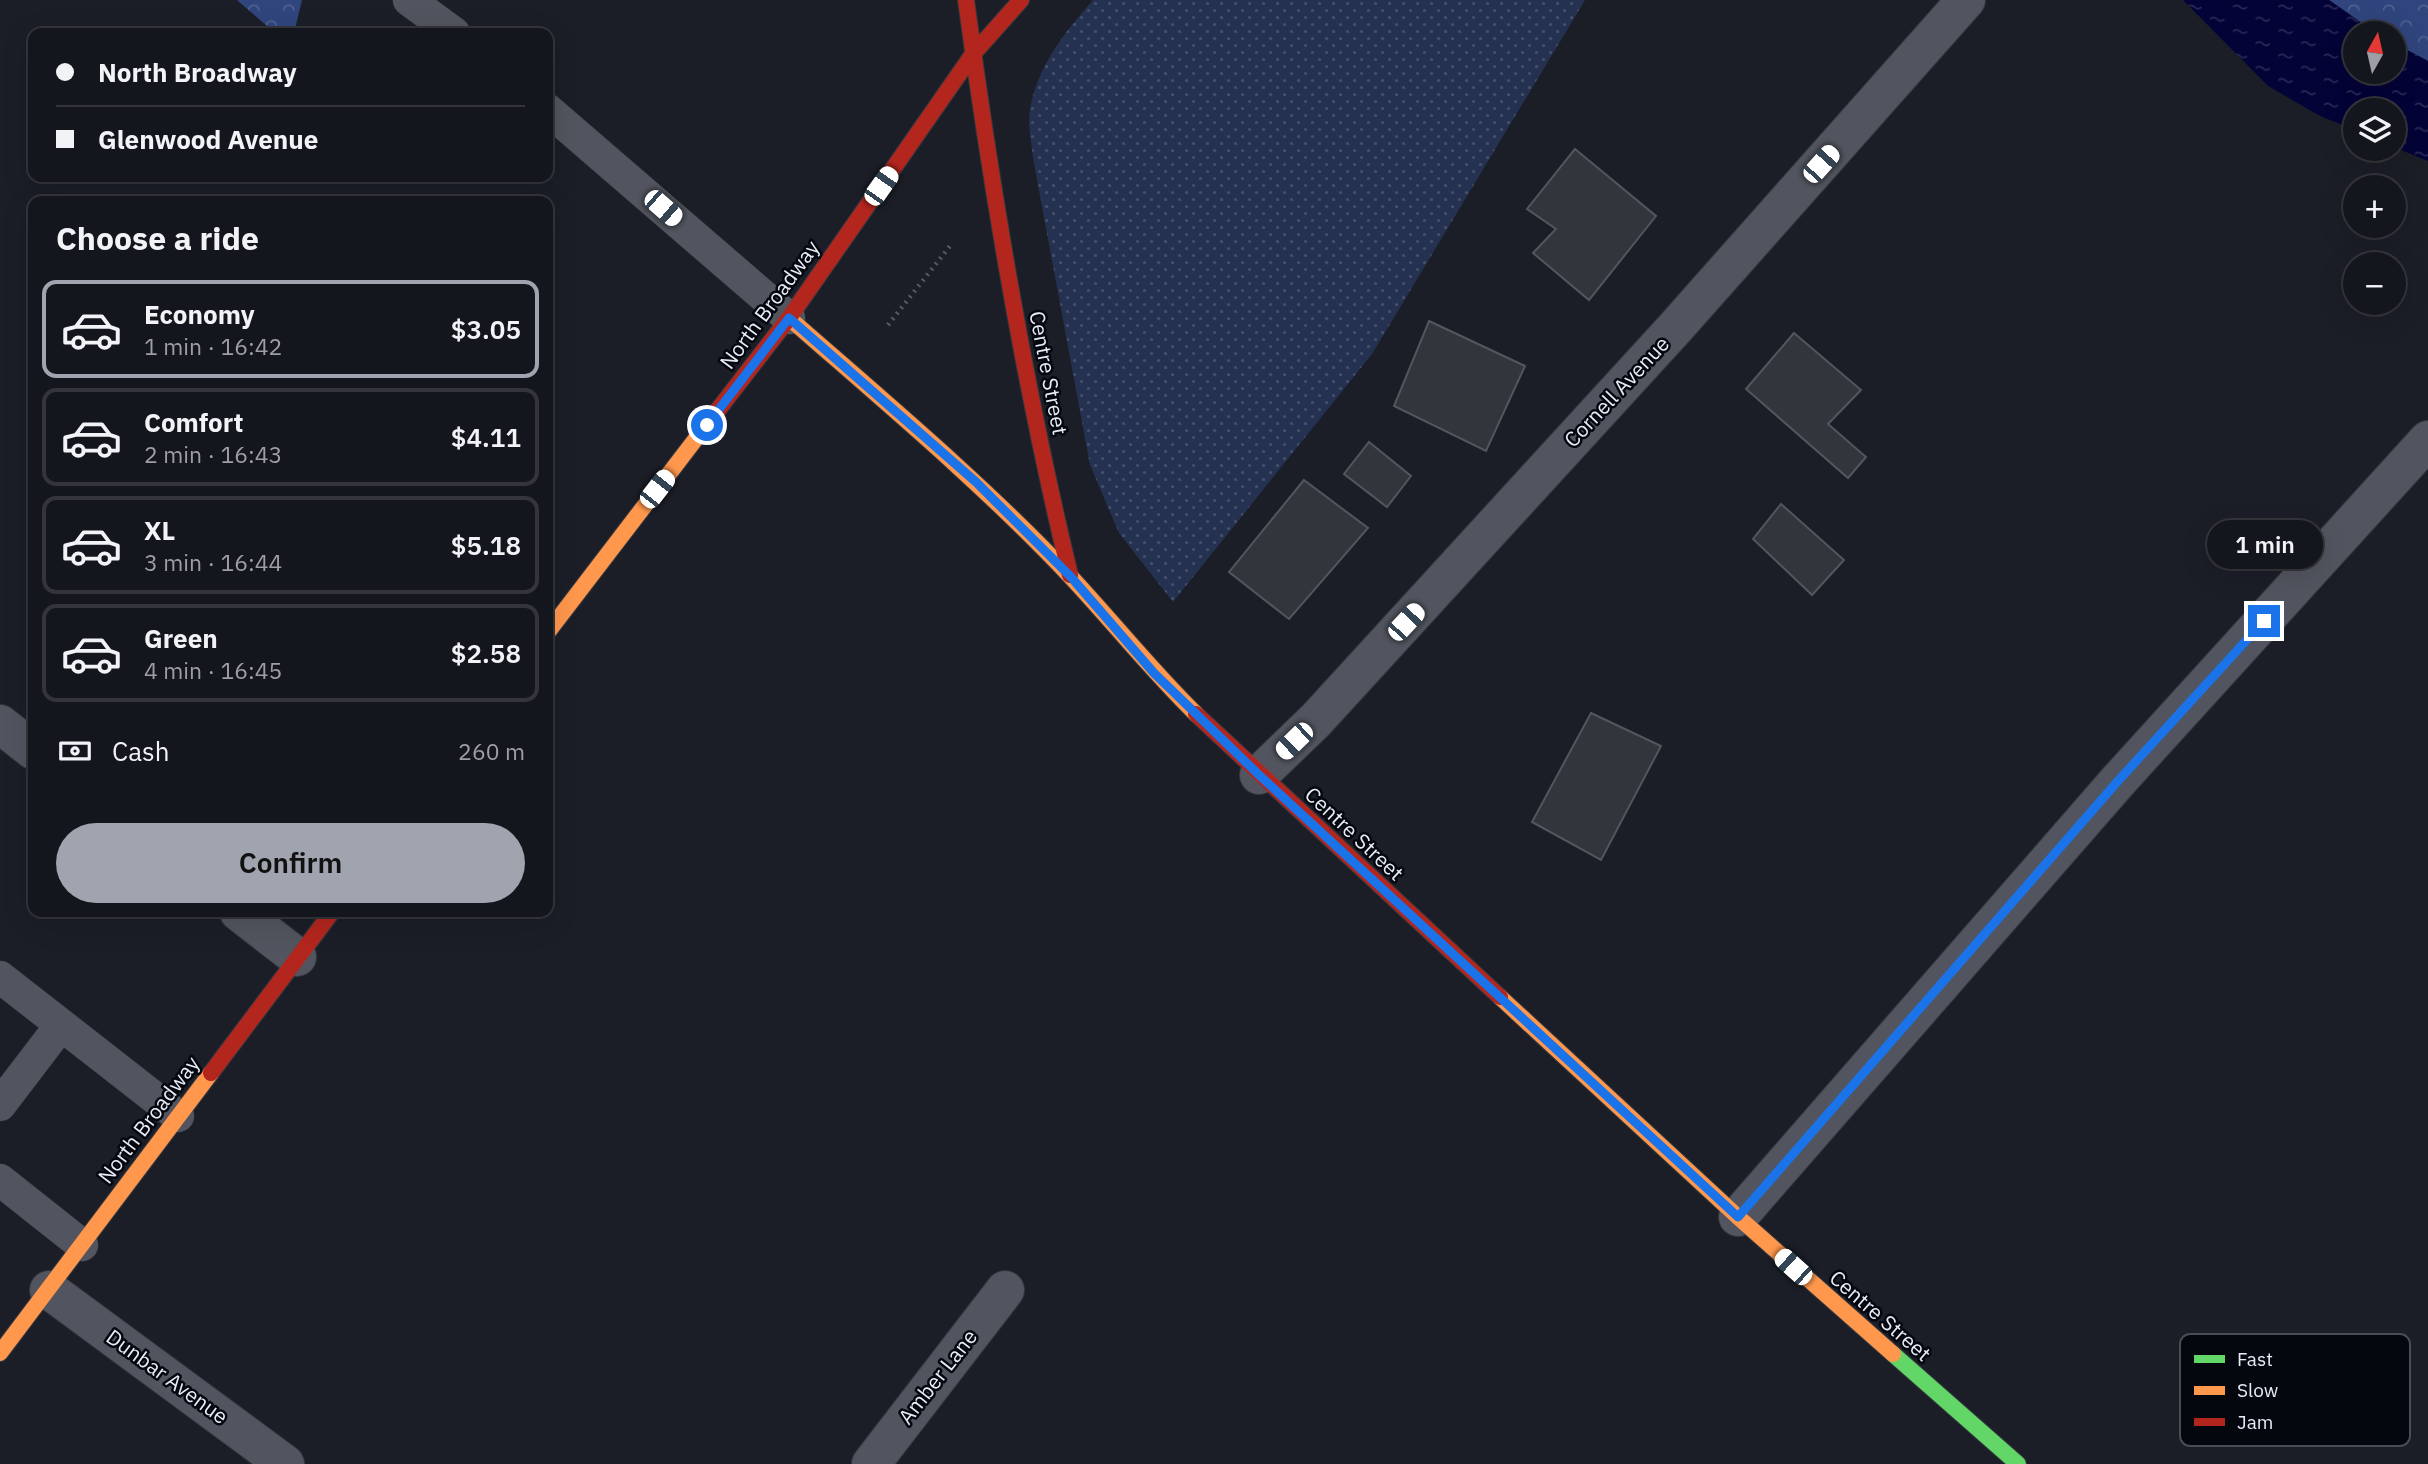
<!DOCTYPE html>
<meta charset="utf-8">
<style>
body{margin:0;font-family:"IBM Plex Sans",sans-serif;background:#21232a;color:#f1f3f6;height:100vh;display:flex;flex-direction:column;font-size:26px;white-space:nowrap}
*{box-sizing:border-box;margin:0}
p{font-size:23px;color:#9d9fa4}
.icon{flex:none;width:38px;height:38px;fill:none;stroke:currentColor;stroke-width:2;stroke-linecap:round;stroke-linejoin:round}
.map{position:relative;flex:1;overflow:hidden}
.drawer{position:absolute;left:28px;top:196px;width:525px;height:721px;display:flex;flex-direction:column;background:#14161d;border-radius:14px;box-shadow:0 7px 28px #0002,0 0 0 2px #33353b}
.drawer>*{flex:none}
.hud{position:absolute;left:28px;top:28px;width:525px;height:154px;border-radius:14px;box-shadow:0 7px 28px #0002,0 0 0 2px #33353b;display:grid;align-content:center;height:154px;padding:0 28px;background:#14161d}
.needle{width:46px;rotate:8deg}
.buttons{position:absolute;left:2343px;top:21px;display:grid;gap:14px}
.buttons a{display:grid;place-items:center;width:63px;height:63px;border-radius:50%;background:#14161d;box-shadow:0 7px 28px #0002,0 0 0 2px #33353b;font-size:35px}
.end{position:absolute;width:32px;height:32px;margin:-16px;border:9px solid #1a73e8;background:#fff;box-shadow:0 0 0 4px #fff}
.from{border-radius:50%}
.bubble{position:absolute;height:49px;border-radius:24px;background:#14161d;box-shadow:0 7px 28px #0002,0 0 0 2px #33353b;font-size:23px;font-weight:600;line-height:49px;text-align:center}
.car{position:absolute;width:21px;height:42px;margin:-21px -10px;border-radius:9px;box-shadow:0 0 5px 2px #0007;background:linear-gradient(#fff 24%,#345 0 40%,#fff 0 76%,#345 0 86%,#fff 0)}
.hud b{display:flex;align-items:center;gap:24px;height:66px;font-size:26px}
.hud b+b{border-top:2px solid #33353b}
.hud i{width:18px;height:18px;background:#f1f3f6}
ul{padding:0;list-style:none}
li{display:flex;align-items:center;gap:21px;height:98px;margin:0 14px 10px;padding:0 14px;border:4px solid #33353b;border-radius:14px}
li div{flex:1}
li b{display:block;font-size:26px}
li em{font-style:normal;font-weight:600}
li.current{border-color:#a0a4af}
li>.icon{width:63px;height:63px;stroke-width:1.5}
h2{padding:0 28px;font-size:32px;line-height:84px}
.pay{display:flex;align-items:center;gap:18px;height:77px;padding:0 28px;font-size:26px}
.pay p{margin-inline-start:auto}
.cta{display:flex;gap:14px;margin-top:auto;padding:14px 28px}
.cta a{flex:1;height:80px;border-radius:42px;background:#a0a4af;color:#111;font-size:28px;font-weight:600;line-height:80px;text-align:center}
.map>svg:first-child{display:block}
</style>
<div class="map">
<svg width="2428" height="1464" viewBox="0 0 2428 1464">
<defs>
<pattern id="grass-dots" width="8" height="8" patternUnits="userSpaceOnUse" patternTransform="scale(1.75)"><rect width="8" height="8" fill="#243151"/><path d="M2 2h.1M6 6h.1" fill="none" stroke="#444f6b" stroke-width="1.8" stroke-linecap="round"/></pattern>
<pattern id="forest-crowns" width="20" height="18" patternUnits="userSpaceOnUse" patternTransform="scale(1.75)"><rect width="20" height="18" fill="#30457d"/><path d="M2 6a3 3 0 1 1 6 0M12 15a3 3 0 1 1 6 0" fill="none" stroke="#4e6090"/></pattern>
<pattern id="water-ripples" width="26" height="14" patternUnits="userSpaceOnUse" patternTransform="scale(1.75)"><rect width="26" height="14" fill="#040337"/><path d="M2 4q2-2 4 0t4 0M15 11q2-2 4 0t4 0" fill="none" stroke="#292855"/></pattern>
</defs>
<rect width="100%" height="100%" fill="#1b1e27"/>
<path fill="url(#grass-dots)" d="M1093 0H1585L1372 354 1173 602 1119 533 1090 465 1033 158C1032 143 1027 124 1030 109 1038 65 1065 32 1093 0Z"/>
<path fill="url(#forest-crowns)" d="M237 0H302L294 33H275Z
M2329 0H2428V61L2394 43V33H2376Z"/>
<path fill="url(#water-ripples)" d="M2183 0H2329L2376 33H2356V72H2394V43L2428 61V161L2394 147V110H2356L2355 130 2320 116 2268 86Z"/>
<path fill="#32353c" stroke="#52565d" stroke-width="2" d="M1575 149 1656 216 1589 300 1533 253 1556 229 1527 209Z
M1429 321 1525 366 1486 451 1394 406Z
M1794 333 1861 390 1828 424 1866 457 1848 478 1746 389Z
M1369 442 1411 476 1387 507 1344 474Z
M1304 480 1368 528 1289 619 1229 572Z
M1781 504 1844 560 1812 595 1753 539Z
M1591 713 1661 746 1601 860 1532 822Z"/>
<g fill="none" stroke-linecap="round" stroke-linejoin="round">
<defs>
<path id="lane" d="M409 0 454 33
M548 110 789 318
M0 977 178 1116
M0 1105 61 1025
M0 1180 82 1245"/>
<path id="street" d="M0 724 33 750
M1259 775 1316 720 1675 328 1966 0
M239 912 297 957
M1738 1217 2118 781 2428 440
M49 1290 285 1464
M871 1464 1005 1290"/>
<path id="fast" d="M1893 1354 2018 1464"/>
<path id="slow" d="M789 318C885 402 983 484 1070 576 1113 622 1151 670 1196 714
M548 632 711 419
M1500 997 1738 1217 1893 1354
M0 1353 211 1073"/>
<path id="jam" d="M966 0C992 194 1024 385 1070 575
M711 419 789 318 973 54 1021 0
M1196 714 1500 997
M211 1073 332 912"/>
</defs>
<use href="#lane" stroke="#34383f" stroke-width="33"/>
<use href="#street" stroke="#34383f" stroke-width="40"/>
<use href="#fast" stroke="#34383f" stroke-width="18"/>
<use href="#slow" stroke="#34383f" stroke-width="18"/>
<use href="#jam" stroke="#34383f" stroke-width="18"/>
<path stroke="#575a63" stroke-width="4.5" stroke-dasharray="2 5" stroke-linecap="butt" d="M888 325 950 246"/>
<use href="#lane" stroke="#52555f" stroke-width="32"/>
<use href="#street" stroke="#52555f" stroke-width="38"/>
<use href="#fast" stroke="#63d668" stroke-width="16"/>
<use href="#slow" stroke="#ff974d" stroke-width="16"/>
<use href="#jam" stroke="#b3261e" stroke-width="16"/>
</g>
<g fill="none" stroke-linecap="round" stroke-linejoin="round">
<path stroke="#1a73e8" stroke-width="9" d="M707 425 789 318 976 482 1071 577 1154 673 1259 775 1738 1217 2118 781 2264 621"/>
</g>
<g text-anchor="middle" stroke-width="5" stroke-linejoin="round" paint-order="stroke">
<g font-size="21" fill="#e7ecf8" stroke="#05070e">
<text transform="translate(770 305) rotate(-54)" y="7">North Broadway</text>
<text transform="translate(1048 373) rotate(79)" y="7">Centre Street</text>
<text transform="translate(1617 392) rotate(-47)" y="7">Cornell Avenue</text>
<text transform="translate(1354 834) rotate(43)" y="7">Centre Street</text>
<text transform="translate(149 1120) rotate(-53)" y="7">North Broadway</text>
<text transform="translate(1880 1316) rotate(41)" y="7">Centre Street</text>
<text transform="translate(167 1377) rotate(36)" y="7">Dunbar Avenue</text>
<text transform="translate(938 1377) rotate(-52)" y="7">Amber Lane</text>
</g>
</g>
<rect x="2180" y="1334" width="230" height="112" rx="10" fill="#05070e" stroke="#494c54" stroke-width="2"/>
<rect x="2194" y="1355" width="31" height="8" fill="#63d668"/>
<rect x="2194" y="1386" width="31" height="9" fill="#ff974d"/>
<rect x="2194" y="1418" width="31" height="8" fill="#b3261e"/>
<g font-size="19" fill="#e7ecf8">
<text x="2237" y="1366">Fast</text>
<text x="2237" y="1397">Slow</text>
<text x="2237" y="1429">Jam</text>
</g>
</svg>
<div class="buttons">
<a><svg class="needle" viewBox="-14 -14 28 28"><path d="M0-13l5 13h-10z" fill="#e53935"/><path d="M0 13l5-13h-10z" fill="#9d9fa4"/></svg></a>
<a><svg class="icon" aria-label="layers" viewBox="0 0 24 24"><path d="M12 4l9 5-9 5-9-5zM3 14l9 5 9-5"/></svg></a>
<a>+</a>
<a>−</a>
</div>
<i class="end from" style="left:707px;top:425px"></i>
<i class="end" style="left:2264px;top:621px"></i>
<div class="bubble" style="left:2207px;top:520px;width:116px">1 min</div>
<i class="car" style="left:1821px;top:164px;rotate:42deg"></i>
<i class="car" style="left:881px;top:186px;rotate:35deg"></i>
<i class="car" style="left:663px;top:208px;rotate:131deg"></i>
<i class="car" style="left:657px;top:489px;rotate:38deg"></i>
<i class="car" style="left:1406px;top:622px;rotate:43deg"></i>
<i class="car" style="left:1294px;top:741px;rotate:226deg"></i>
<i class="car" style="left:1793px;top:1267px;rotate:312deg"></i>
<div class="hud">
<b><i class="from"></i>North Broadway</b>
<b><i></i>Glenwood Avenue</b>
</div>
<section class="drawer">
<h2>Choose a ride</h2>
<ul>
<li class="current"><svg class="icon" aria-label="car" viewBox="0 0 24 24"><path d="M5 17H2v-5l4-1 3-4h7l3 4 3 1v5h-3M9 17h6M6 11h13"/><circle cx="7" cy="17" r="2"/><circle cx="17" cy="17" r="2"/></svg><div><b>Economy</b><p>1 min · 16:42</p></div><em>$3.05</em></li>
<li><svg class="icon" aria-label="car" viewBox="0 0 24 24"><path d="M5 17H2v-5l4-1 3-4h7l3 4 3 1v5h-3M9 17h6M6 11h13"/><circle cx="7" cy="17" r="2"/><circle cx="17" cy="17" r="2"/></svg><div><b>Comfort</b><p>2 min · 16:43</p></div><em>$4.11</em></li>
<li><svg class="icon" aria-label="car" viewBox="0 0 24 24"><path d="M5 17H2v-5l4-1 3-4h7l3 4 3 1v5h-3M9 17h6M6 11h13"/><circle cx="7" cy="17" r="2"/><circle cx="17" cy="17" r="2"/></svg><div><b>XL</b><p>3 min · 16:44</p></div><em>$5.18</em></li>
<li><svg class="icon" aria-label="car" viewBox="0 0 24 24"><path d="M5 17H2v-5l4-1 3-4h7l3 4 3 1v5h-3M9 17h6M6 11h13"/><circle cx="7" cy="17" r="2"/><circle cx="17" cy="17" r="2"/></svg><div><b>Green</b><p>4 min · 16:45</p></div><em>$2.58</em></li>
</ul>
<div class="pay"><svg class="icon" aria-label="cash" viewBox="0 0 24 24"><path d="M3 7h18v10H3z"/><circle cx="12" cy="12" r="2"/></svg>Cash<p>260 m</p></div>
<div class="cta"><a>Confirm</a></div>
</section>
</div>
